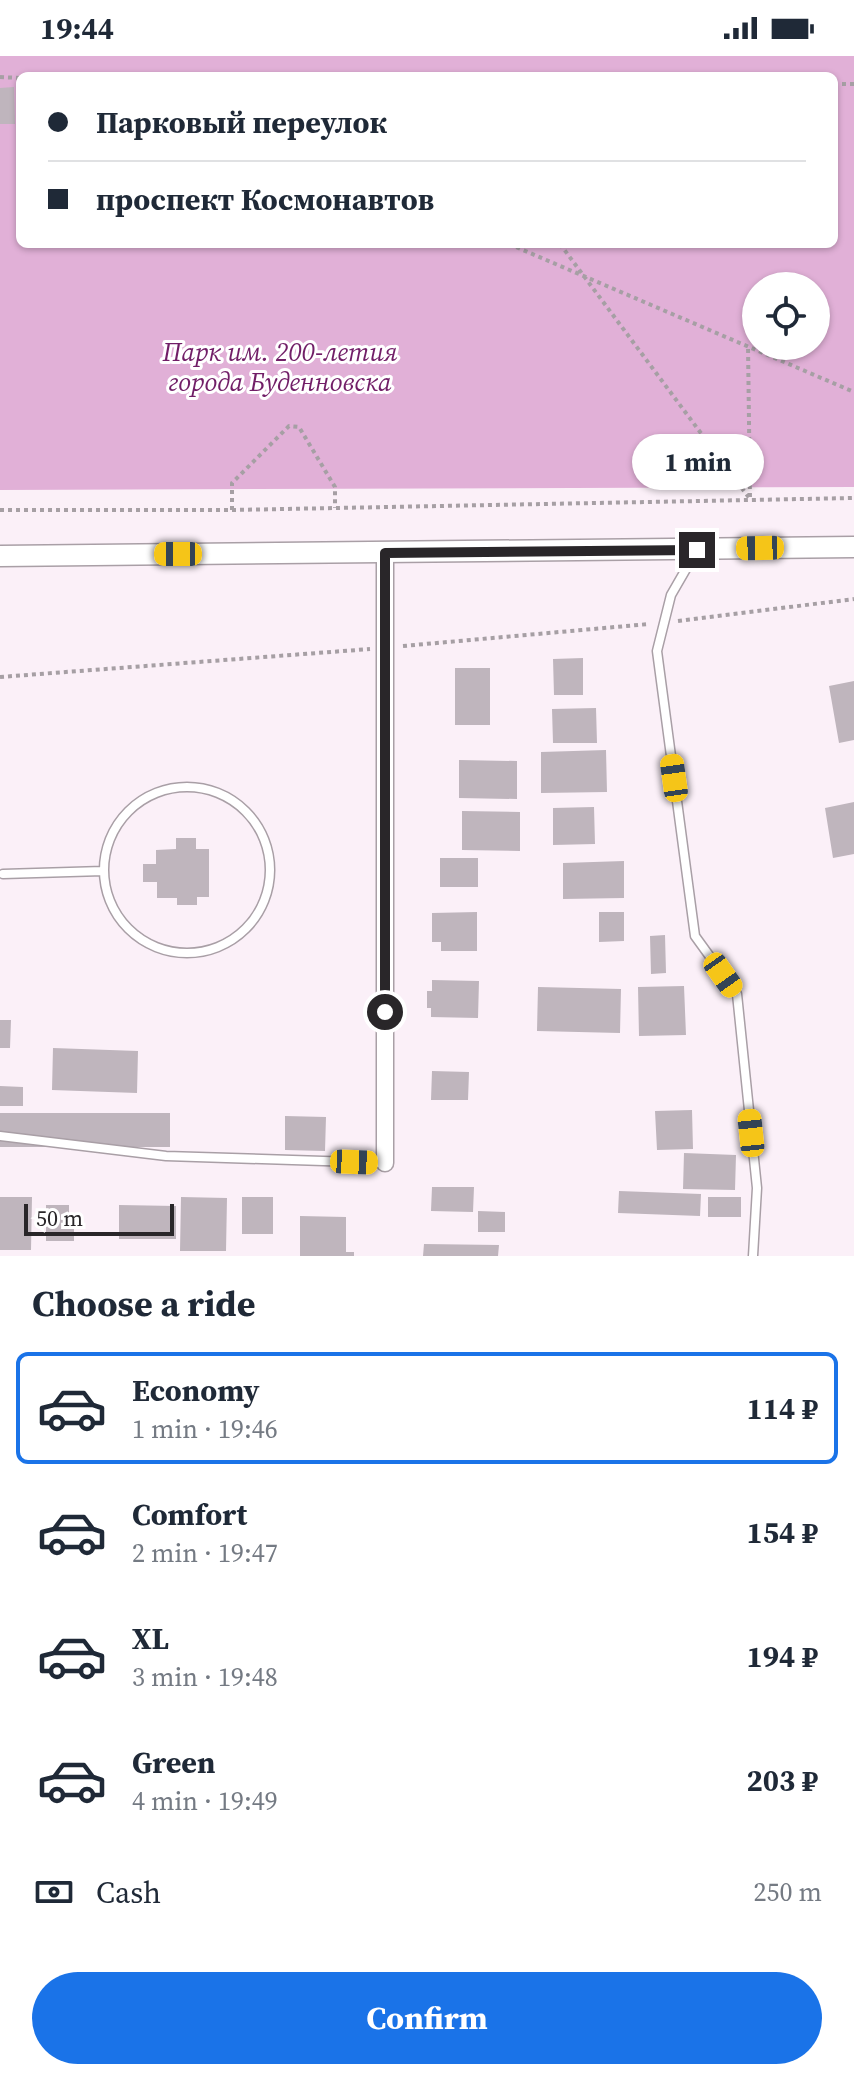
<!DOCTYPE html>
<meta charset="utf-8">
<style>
body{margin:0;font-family:"Source Serif 4",serif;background:#f2f2f3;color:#1f2937;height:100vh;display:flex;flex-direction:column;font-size:30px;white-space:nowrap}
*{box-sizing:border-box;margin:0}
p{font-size:26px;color:#747a83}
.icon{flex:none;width:44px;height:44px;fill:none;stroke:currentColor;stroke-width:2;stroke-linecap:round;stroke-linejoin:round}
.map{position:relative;height:1200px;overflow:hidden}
.side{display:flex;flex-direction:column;background:#fff;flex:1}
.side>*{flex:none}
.hud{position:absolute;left:16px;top:16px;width:822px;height:176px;border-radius:12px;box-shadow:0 2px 6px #0004;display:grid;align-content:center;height:176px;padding:0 32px;background:#fff}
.controls{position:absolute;left:742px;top:216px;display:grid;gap:16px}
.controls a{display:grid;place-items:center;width:88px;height:88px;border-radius:50%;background:#fff;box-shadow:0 2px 6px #0004;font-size:40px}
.scale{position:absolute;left:24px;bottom:20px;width:150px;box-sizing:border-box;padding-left:8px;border:4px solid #292629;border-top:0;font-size:22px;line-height:28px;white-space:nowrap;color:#292629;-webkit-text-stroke:6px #fff;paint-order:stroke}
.end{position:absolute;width:36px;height:36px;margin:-18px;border:10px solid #292629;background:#fff;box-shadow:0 0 0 4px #fff}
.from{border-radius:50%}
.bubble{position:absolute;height:56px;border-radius:28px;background:#fff;box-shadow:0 2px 6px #0004;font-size:26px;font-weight:700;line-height:56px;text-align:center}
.car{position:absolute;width:24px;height:48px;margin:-24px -12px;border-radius:10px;box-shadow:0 0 6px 2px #0007;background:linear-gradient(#f5c518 24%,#345 0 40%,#f5c518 0 76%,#345 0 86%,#f5c518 0)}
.hud b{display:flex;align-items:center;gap:28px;height:76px;font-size:30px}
.hud b+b{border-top:2px solid #e0e1e3}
.hud i{width:20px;height:20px;background:#1f2937}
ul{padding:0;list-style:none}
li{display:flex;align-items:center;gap:24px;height:112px;margin:0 16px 12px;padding:0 16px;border:4px solid transparent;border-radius:12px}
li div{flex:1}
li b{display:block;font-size:30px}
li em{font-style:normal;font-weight:700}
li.selected{border-color:#1a73e8}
li>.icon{width:72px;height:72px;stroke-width:1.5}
h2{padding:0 32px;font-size:36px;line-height:96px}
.pay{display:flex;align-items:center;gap:20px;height:88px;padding:0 32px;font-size:30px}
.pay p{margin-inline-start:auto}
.button{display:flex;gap:16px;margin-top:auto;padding:16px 32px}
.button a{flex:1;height:92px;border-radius:48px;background:#1a73e8;color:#fff;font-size:32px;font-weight:700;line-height:92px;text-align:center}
.status{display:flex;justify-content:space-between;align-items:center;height:56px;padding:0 40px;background:#fff;direction:ltr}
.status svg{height:22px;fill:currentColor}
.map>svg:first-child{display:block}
</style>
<div class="status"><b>19:44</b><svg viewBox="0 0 49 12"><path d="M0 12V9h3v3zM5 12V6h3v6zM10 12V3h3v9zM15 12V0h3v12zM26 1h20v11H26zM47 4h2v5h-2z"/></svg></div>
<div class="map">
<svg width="854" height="1200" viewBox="0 0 854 1200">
<rect width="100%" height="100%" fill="#fbf0f8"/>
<path fill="#e1b0d7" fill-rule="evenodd" d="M0 0H854V431L0 434ZM20 20H834V188H20ZM756 230H816V290H756Z"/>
<path fill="#bfb5bd" d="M14 31 15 68H0V32Z
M583 602V639H554L553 603Z
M455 612H490V669H455Z
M854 625V684L839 687 829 630Z
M596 652 597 687H553L552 653Z
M606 694 607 736 541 737V696Z
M459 704 517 705V743L459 742Z
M854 746V798L833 802 825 752Z
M594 751 595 788 553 789V752Z
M462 755 520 756V795L462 794Z
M176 782H196V793H209V841H197V849H177V842H157V826H143V808H156V794L176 793Z
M440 802H478V831H440Z
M624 805V842L563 843V807Z
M477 856V895H441V886H432V857Z
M599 856H624V885L599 886Z
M665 879 666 917 651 918 650 880Z
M432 924 479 925 478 962 431 961V952H427V935H432Z
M684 930 686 979 639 980 638 931Z
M538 931 621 933 620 977 537 975Z
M0 964H11L10 992H0Z
M53 992 138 995 137 1037 52 1034Z
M432 1015 469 1016 468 1044H431Z
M0 1030 23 1031V1050H0Z
M692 1054 693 1093 657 1094 655 1055Z
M0 1057H170V1091H0Z
M285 1060 326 1061 325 1095 285 1094Z
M684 1097 736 1099 735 1134 683 1133Z
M432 1131H474L473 1156 431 1155Z
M619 1135 701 1138 700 1160 618 1157Z
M0 1141H32L31 1194H0Z
M181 1141 227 1142 226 1195H180Z
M242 1141H273V1178H242Z
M708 1141H741V1161H708Z
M46 1149H69V1157H74V1185H46Z
M119 1149 176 1150V1183H119Z
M478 1155 505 1156V1176H478Z
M300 1160 346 1161V1196H354V1200H300Z
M424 1188 499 1189 498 1200H423Z"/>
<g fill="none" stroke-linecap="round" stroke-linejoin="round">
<defs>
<path id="service" d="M697 494 671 539 657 595 695 880 737 938 757 1132 753 1200
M104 814a83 83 0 1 1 166 0a83 83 0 1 1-166 0Z
M3 818 103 815
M0 1080 166 1100 385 1107"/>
<path id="minor" d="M385 497V1107"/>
<path id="tertiary" d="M0 500 854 491"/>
</defs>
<use href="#service" stroke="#a99fa6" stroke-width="11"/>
<use href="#minor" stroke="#a99fa6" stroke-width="19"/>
<use href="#tertiary" stroke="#a99fa6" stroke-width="23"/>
<path stroke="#a69fa4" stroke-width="4" stroke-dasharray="4 4" stroke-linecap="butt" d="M0 21 20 22
M834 28H854
M509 188 854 336
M560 188 750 443 748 289
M0 454H232L854 442
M232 454V427L289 370 299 371 335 431V452
M678 565 854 543
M403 590 649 568
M0 621 370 593"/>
<use href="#service" stroke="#fff" stroke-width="8"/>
<use href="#minor" stroke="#fff" stroke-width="16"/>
<use href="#tertiary" stroke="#fff" stroke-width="20"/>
</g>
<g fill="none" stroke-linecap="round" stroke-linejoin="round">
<path stroke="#292629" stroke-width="10" d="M385 956V497L697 494"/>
</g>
<g text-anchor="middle" stroke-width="6" stroke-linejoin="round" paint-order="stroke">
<g font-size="26" font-style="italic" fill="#711e67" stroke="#fff">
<text x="280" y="305">Парк им. 200-летия<tspan x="280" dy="30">города Буденновска</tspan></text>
</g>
</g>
</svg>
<div class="controls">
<a><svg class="icon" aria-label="locate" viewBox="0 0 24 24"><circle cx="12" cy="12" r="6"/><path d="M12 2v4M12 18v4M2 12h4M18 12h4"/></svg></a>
</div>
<div class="scale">50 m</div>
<i class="end from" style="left:385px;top:956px"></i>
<i class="end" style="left:697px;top:494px"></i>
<div class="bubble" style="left:632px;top:378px;width:132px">1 min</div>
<i class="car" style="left:760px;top:492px;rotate:269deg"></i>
<i class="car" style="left:178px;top:498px;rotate:270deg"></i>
<i class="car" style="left:674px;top:722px;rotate:352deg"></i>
<i class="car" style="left:723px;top:919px;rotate:145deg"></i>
<i class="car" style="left:751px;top:1077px;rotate:354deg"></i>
<i class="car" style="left:354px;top:1106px;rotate:92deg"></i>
<div class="hud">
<b><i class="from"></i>Парковый переулок</b>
<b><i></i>проспект Космонавтов</b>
</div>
</div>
<section class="side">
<h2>Choose a ride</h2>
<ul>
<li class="selected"><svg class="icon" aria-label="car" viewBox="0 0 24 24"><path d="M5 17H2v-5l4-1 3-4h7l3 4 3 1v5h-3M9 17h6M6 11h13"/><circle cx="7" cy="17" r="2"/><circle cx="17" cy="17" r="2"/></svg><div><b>Economy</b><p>1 min · 19:46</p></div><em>114 ₽</em></li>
<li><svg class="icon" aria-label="car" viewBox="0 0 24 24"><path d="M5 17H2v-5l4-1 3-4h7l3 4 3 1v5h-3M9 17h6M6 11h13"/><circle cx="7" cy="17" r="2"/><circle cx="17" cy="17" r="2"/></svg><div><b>Comfort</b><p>2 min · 19:47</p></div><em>154 ₽</em></li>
<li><svg class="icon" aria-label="car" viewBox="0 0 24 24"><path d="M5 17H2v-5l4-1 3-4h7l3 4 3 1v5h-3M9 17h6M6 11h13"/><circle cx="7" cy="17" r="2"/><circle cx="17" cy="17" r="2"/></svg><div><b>XL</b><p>3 min · 19:48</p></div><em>194 ₽</em></li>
<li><svg class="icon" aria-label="car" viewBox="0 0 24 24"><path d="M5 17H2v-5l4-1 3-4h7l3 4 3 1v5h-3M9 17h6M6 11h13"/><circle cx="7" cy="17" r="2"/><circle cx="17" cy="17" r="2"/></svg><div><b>Green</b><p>4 min · 19:49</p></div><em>203 ₽</em></li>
</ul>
<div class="pay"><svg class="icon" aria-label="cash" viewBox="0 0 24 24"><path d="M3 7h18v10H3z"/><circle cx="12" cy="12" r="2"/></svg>Cash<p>250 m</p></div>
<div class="button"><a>Confirm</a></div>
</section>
